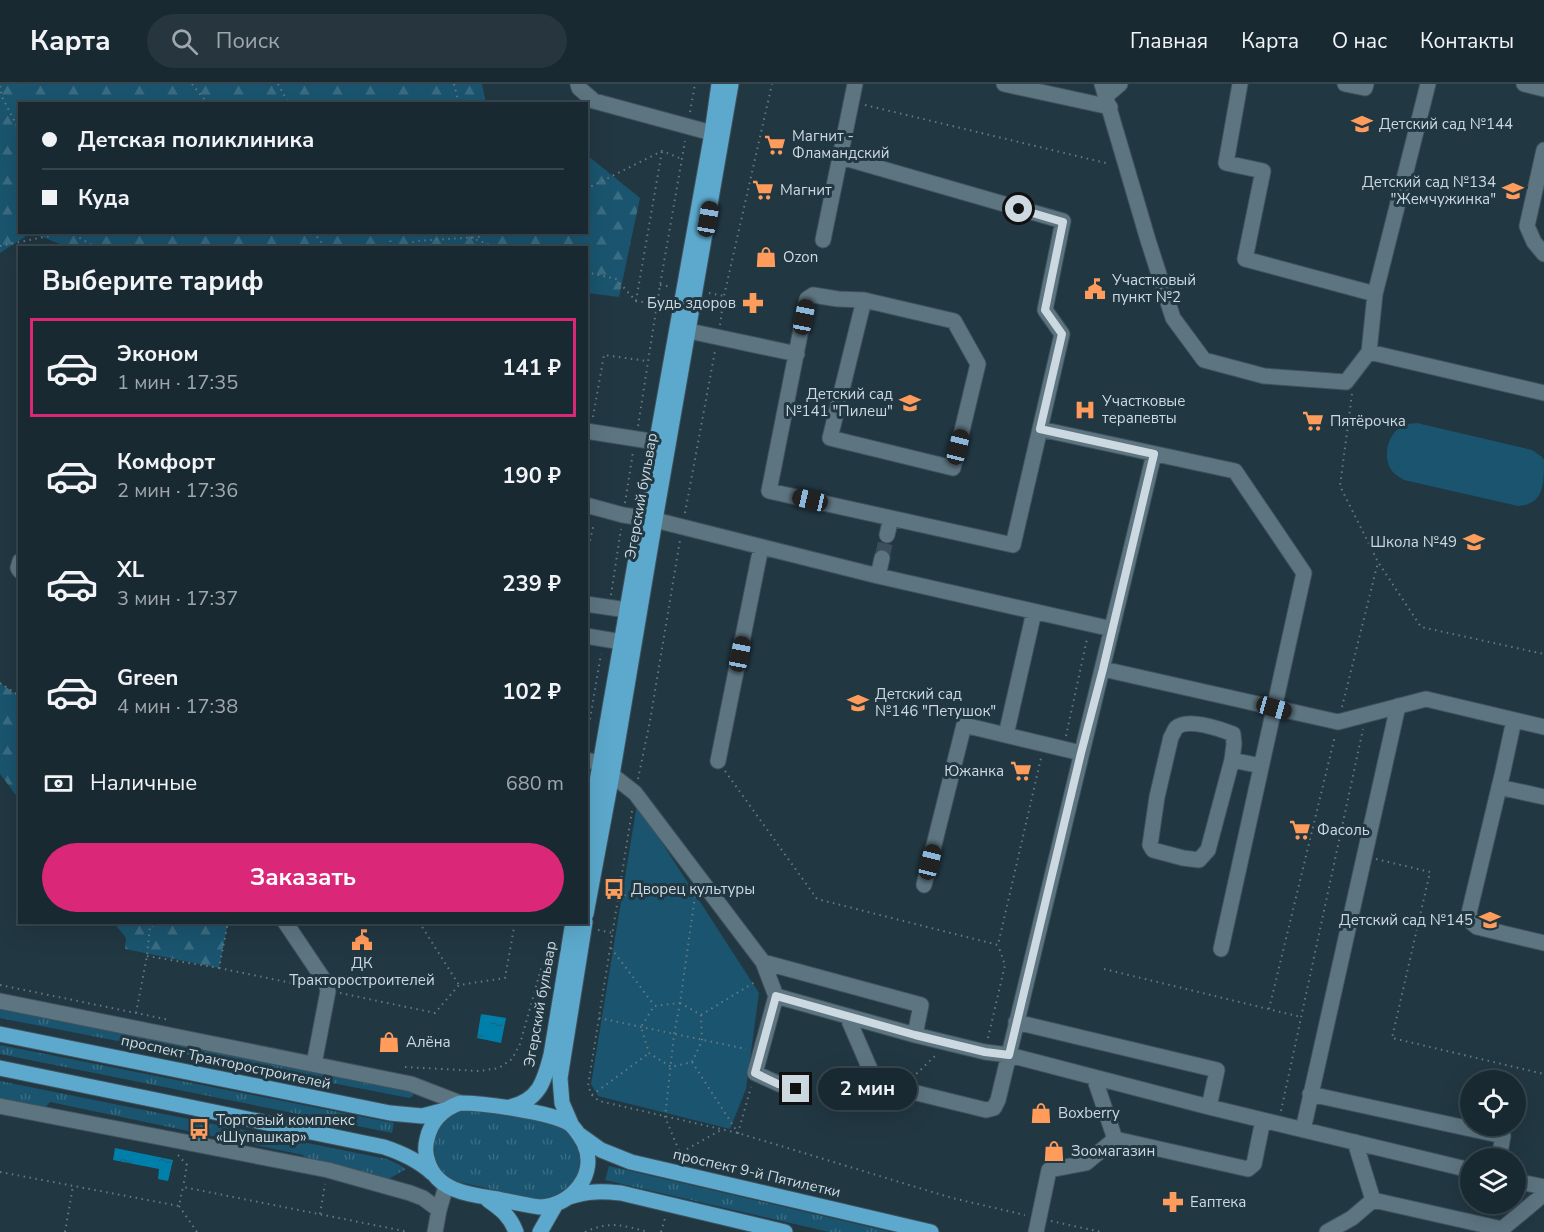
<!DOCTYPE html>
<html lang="ru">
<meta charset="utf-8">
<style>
body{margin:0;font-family:"Nunito Sans",sans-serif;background:#26353e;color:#f1f3f6;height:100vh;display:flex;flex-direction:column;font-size:22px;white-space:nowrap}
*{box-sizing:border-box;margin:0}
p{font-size:20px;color:#9fa6ac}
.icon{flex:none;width:33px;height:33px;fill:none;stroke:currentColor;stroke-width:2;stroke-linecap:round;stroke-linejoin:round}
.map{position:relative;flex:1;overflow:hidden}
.side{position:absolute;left:18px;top:162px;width:570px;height:678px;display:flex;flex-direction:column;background:#192932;border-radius:0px;box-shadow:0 6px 24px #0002,0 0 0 2px #37454d}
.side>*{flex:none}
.banner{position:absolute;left:18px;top:18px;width:570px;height:132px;border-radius:0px;box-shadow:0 6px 24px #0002,0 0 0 2px #37454d;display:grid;align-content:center;height:132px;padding:0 24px;background:#192932}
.controls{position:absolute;left:1460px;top:986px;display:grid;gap:12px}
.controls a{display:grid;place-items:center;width:66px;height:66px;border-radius:50%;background:#192932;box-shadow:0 6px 24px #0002,0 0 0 2px #37454d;font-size:30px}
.end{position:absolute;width:27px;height:27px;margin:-14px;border:8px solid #cdd9e0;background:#111;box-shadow:0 0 0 3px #111}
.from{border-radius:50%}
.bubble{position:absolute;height:42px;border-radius:21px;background:#192932;box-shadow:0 6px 24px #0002,0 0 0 2px #37454d;font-size:20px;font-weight:700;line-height:42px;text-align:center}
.car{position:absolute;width:18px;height:36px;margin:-18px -9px;border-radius:8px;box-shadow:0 0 4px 2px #0007;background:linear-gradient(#222 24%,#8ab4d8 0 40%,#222 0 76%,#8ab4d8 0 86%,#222 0)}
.banner b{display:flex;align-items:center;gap:21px;height:57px;font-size:22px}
.banner b+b{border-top:2px solid #37454d}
.banner i{width:15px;height:15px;background:#f1f3f6}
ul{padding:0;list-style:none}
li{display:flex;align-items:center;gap:18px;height:99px;margin:0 12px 9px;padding:0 12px;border:3px solid transparent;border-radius:0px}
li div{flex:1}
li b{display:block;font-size:22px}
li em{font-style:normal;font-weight:700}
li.active{border-color:#db2777}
li>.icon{width:54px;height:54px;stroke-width:1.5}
h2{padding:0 24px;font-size:27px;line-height:72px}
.pay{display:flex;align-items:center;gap:15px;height:66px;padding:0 24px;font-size:22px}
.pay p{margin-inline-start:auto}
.primary-button{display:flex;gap:12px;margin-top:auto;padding:12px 24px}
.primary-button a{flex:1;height:69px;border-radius:36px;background:#db2777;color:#fff;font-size:24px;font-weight:700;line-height:69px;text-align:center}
header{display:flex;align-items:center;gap:36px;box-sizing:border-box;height:84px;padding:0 30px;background:#192932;border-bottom:2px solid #37454d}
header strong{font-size:28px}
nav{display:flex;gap:33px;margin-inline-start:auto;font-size:21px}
.search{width:420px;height:54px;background:#26353e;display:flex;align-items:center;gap:15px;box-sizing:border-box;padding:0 21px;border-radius:33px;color:#9fa6ac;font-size:22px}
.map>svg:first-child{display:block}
</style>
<header>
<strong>Карта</strong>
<div class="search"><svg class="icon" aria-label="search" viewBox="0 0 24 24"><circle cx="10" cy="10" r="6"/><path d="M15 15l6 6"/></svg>Поиск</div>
<nav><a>Главная</a><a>Карта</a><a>О нас</a><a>Контакты</a></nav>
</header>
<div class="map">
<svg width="1544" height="1148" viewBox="0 0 1544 1148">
<defs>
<pattern id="grass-tufts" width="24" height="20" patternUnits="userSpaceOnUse" patternTransform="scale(1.5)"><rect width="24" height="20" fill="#1a546e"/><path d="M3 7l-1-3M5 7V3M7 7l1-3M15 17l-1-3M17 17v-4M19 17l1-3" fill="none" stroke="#3a6c82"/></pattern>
<pattern id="forest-firs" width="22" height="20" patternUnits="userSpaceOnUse" patternTransform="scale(1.5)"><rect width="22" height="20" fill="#1a546e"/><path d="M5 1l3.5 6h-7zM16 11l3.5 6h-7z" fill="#3a6c82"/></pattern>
<pattern id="water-ripples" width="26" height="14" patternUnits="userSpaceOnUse" patternTransform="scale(1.5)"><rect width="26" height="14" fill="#007fab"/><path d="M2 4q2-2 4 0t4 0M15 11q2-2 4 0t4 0" fill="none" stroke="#166987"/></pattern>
</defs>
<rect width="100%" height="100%" fill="#213742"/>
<path fill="url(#grass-tufts)" d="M0 923 414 1007 413 1012 409 1014 0 934Z
M0 961 394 1039 392 1049 0 970Z
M0 997 387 1075 398 1080 406 1085 387 1096 307 1078 303 1071 50 1018 44 1025 0 1016Z
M463 1026H474L556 1039C560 1042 565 1044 568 1047 583 1063 584 1090 567 1104 559 1111 550 1113 540 1116L454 1097 440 1086 435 1074 434 1061 438 1046 449 1033Z
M609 1082 891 1148H829L605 1096Z"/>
<path fill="url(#forest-firs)" d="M0 0H482L486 19 20 20V148L31 149 0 169Z
M587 71 640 114 619 213 587 209 586 164H70L32 149 586 148Z
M0 599 19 612V715L0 690Z
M114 839H228L219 884 125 865 126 854Z"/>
<path fill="#1a546e" d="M1417 339 1532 366 1542 373 1544 376C1544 401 1544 420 1518 422L1404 396C1400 393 1395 391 1392 387 1382 374 1387 349 1403 342 1407 339 1412 340 1417 339Z
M637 720 759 909 746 1005 730 1045 598 1012 591 1000Z"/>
<path fill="url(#water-ripples)" d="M481 930 506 934 501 959 477 954Z
M115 1064 173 1076 168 1097 158 1095 159 1085 113 1076Z"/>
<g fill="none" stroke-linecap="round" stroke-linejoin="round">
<path stroke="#3b4f5a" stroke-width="15" stroke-dasharray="15 8" stroke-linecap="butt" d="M882 474 887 451"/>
<defs>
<path id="minor" d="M578 0 579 4 594 17 712 49
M1004 0 1110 23
M1102 0 1148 156 1173 234 1204 276 1264 292 1346 298 1369 268 1375 210 1428 0
M1240 0 1226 79 1263 87 1245 175 1375 210
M1345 0 1365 4 1366 0
M1524 0 1544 5
M1106 12 1120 0
M1544 66 1527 142 1534 158 1544 170
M841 73 1063 137 1045 226 1062 250 1013 461 769 407 807 215 813 211 838 215 864 216 954 237 978 280 953 384 830 354 864 216
M823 156 855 0
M689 247 797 270
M1369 268 1544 309
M1040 345 1235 387 1304 489 1221 865
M586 347 656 358
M586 421 623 431 643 434
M655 436 878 492 1112 545
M887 451 891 434
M20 477 18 484 20 487
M878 492 882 474
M586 520 627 526
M586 552 622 558
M1103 585 1338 638 1426 615 1544 643
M1514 636 1503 687 1469 829 1471 838 1477 843 1544 859
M1006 651 1034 528
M586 676 601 679
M1232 676 1234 660 1233 650C1220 645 1187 633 1176 644 1174 646 1173 651 1171 653L1157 713 1150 761 1153 766 1183 774 1199 776 1208 766 1232 676 1261 682
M718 677 761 463
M612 691 635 709 763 878 776 912
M1499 703 1544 713
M924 801 964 641 1081 669
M285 838 326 899 328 907 314 980
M763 878 921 921 915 951
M0 917 411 1000 460 1019
M847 932 876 999 986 1026 994 1024 998 1016C1049 801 1102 586 1154 370
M1016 938 1217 986 1209 1023
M1094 993 1115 1055 1248 1085 1254 1080 1263 1036
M796 1005 779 1000 755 989 776 912 915 951 985 968 1009 971 1209 1023 1470 1086
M1310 1010 1503 1052 1499 1074
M0 1022 328 1086 410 1109 423 1114 439 1126
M1303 1046 1398 622
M1355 1058 1373 1116 1502 1145 1544 1110
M1515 1097 1544 1103
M435 1148 439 1126 446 1102
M1036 1148 1049 1086 1086 1079 1115 1055
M1327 1148 1352 1134 1373 1116"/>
<path id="major" d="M586 761 643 434 712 49 719 0
M586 830 612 691 655 436 731 0
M0 950 390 1029 422 1032 445 1026
M0 984 384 1063C402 1069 418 1076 432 1089
M460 1019C483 1019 552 1028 570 1040 576 1045 580 1052 584 1059 598 1090 572 1122 540 1123 526 1121 512 1118 498 1115 472 1111 437 1108 428 1078 425 1070 425 1063 427 1055 431 1037 443 1025 460 1019Z
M510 1023C539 1016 544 998 551 971L573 838
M572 1042 562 1019 560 994 585 838
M580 1051 601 1066 631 1078 931 1148
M569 1113C588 1107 601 1107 621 1109L785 1148
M488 1116C501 1125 510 1132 516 1148
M540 1148 556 1120"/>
</defs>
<use href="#minor" stroke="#40525c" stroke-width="17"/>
<use href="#major" stroke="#40525c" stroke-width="17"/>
<path stroke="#677983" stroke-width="2" stroke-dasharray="1.5 4.5" stroke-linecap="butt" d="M192 0 208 20
M278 0 289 20
M454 0 459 20
M0 2 2 13 20 48
M865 21 1110 80
M690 28 695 0
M586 105 662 67 682 75
M69 148 97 164
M313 148 326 164
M468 148 470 153 497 164
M0 162 69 148
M390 164 391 148
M402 164 415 157 480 153 492 148
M586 188 616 195 636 217 657 220
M660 201 671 203
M709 209 724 212
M636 217 662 67
M720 241 724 212 772 0
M1352 310 1340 402 1378 478 1421 543 1544 570
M593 333 604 271 647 277
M638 342 660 201 685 57
M625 419 633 368
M685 429 715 267
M586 474 594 439
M611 511 621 445
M0 599 20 612
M1342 623 1378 478
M1066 652 1087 555
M586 659 601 570
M725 687 817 815 998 861 1041 674
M638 695 650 637 680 456
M632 727 588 1002 592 1011 599 1017 738 1049 952 1114 1025 1131
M1376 775 1430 788 1392 954 1544 990
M618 812 690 804
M695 812 680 919 674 951 665 1033 680 1069 721 1046
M143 838 150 842
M419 838 459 901
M598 846 613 849
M611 864 654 921
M147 872 219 884 228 838
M219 884 311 903
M1104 885 1301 933
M0 901 170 936
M340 909 435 929 459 901 505 894 515 838
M680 919 701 931 702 957 692 978 671 983 649 969 641 943 654 922Z
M1269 925 1335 652
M136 929 147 872 150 842 160 840 162 838
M701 931 755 898
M599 934 746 965
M988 954 1005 881 998 861
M692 978 738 1049 751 1003
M405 983 479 987 499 984 512 975 520 960 542 881 555 853
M912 994 936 971
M592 1011 648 970
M1281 1027 1363 645
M178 1071 187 1081 183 1103
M0 1088 179 1122 183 1103 409 1148
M179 1122 197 1148
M320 1130 325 1100
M1051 1137 1101 1148
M65 1148 73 1102
M585 1148C611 1136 623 1142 649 1148
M661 1148 665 1134"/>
<use href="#minor" stroke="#5d7581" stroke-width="15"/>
<use href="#major" stroke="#5ca9cd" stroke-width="15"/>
</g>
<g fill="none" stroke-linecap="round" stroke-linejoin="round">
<path stroke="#cdd9e0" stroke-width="8" d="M796 1005 778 1000 755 989 776 912 915 951 985 968 1009 971 1081 669 1103 585 1154 370 1040 345 1062 250 1045 226 1063 138 1019 125"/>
</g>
<defs>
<symbol id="school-bare" viewBox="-9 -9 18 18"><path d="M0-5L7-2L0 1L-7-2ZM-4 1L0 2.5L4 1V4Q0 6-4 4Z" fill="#ff9b5b" stroke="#213742" stroke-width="2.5" paint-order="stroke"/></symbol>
<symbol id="supermarket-bare" viewBox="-9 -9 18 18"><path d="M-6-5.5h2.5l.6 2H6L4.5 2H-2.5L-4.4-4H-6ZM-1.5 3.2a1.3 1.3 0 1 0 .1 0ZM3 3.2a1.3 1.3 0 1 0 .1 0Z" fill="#ff9b5b" stroke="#213742" stroke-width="2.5" paint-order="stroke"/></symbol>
<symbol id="shop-bare" viewBox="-9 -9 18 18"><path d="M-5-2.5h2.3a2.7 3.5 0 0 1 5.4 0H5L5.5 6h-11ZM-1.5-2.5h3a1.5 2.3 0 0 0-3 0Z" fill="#ff9b5b" stroke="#213742" stroke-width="2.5" paint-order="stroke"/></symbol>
<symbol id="civic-bare" viewBox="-9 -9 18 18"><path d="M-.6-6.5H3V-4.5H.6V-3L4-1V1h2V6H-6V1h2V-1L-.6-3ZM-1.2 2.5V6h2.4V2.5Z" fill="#ff9b5b" stroke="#213742" stroke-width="2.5" paint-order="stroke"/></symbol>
<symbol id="pharmacy-bare" viewBox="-9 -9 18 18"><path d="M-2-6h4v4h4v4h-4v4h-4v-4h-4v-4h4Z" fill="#ff9b5b" stroke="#213742" stroke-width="2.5" paint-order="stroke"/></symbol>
<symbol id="hospital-bare" viewBox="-9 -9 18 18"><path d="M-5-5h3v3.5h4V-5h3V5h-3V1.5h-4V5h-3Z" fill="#ff9b5b" stroke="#213742" stroke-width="2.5" paint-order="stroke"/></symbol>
<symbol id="bus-bare" viewBox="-9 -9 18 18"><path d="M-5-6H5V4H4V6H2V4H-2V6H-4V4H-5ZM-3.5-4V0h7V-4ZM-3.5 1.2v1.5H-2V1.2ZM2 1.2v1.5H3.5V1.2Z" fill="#ff9b5b" stroke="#213742" stroke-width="2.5" paint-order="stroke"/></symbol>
</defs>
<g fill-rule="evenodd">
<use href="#school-bare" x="1347" y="25" width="30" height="30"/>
<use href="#supermarket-bare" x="760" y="46" width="30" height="30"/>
<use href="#supermarket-bare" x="748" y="91" width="30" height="30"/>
<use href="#school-bare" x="1498" y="92" width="30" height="30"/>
<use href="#shop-bare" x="751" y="158" width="30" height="30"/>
<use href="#civic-bare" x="1080" y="190" width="30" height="30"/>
<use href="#pharmacy-bare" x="738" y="204" width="30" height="30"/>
<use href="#school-bare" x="895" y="304" width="30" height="30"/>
<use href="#hospital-bare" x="1070" y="311" width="30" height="30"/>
<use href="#supermarket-bare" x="1298" y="322" width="30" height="30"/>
<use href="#school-bare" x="1459" y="443" width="30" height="30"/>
<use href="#school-bare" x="843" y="604" width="30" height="30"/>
<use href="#supermarket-bare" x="1006" y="672" width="30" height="30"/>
<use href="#supermarket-bare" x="1285" y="731" width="30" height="30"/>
<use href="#bus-bare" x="599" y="790" width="30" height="30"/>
<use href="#school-bare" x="1475" y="821" width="30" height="30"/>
<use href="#civic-bare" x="347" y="841" width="30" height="30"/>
<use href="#shop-bare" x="374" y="943" width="30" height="30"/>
<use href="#shop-bare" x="1026" y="1014" width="30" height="30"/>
<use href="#bus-bare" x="184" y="1030" width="30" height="30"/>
<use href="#shop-bare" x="1039" y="1052" width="30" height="30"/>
<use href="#pharmacy-bare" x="1158" y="1103" width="30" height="30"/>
</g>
<g text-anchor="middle" stroke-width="6" stroke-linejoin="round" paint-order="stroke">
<g font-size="15" fill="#cdd9e0" stroke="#213742" text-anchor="start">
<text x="1379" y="45">Детский сад №144</text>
<text x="792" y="57">Магнит -<tspan x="792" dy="17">Фламандский</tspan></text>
<text x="1496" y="103" text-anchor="end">Детский сад №134<tspan x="1496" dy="17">"Жемчужинка"</tspan></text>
<text x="780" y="111">Магнит</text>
<text x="783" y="178">Ozon</text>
<text x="1112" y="201">Участковый<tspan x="1112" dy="17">пункт №2</tspan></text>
<text x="736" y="224" text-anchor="end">Будь здоров</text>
<text x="893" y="315" text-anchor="end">Детский сад<tspan x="893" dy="17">№141 "Пилеш"</tspan></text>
<text x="1102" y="322">Участковые<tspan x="1102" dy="17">терапевты</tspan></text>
<text x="1330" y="342">Пятёрочка</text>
<text x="1457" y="463" text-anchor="end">Школа №49</text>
<text x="875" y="615">Детский сад<tspan x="875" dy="17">№146 "Петушок"</tspan></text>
<text x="1004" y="692" text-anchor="end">Южанка</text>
<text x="1317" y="751">Фасоль</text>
<text x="631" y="810">Дворец культуры</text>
<text x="1473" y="841" text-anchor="end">Детский сад №145</text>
<text x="362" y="884" text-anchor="middle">ДК<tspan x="362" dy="17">Тракторостроителей</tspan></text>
<text x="406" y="963">Алёна</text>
<text x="1058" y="1034">Boxberry</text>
<text x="216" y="1041">Торговый комплекс<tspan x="216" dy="17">«Шупашкар»</tspan></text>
<text x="1071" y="1072">Зоомагазин</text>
<text x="1190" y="1123">Еаптека</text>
</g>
<g font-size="15" fill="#cdd9e0" stroke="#213742">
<text transform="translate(641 412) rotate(-80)" y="5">Эгерский бульвар</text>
<text transform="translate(540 920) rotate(-80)" y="5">Эгерский бульвар</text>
<text transform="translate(226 978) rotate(12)" y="5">проспект Тракторостроителей</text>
<text transform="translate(757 1089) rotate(13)" y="5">проспект 9-й Пятилетки</text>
</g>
</g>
</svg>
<div class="controls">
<a><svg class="icon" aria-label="locate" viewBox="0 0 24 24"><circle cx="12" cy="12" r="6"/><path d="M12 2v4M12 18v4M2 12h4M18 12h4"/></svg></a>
<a><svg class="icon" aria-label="layers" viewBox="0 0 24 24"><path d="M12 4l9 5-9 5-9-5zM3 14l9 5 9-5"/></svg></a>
</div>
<i class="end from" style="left:1019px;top:125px"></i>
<i class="end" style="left:796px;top:1005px"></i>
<div class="bubble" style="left:818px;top:984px;width:99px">2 мин</div>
<i class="car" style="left:708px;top:135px;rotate:10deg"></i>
<i class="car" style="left:804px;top:233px;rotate:11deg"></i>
<i class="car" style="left:958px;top:363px;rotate:14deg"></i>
<i class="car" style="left:810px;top:416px;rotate:283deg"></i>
<i class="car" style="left:740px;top:570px;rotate:11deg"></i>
<i class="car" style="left:1274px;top:624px;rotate:106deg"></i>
<i class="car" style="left:930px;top:778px;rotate:14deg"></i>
<div class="banner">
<b><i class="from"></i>Детская поликлиника</b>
<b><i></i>Куда</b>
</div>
<section class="side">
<h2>Выберите тариф</h2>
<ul>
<li class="active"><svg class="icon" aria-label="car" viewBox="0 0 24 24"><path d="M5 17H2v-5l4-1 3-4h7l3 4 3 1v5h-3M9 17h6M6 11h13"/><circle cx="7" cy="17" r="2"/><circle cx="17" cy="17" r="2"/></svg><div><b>Эконом</b><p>1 мин · 17:35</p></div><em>141 ₽</em></li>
<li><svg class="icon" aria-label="car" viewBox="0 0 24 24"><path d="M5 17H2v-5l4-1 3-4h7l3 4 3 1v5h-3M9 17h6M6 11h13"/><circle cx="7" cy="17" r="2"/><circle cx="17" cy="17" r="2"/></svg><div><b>Комфорт</b><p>2 мин · 17:36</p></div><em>190 ₽</em></li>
<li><svg class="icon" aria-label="car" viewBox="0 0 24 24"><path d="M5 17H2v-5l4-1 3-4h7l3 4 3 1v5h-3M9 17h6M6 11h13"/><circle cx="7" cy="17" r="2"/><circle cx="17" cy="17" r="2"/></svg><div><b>XL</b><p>3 мин · 17:37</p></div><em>239 ₽</em></li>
<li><svg class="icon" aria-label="car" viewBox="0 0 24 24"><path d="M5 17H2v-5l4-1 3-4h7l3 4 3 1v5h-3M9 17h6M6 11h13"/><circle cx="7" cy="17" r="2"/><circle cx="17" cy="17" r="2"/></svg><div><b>Green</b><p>4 мин · 17:38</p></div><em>102 ₽</em></li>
</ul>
<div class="pay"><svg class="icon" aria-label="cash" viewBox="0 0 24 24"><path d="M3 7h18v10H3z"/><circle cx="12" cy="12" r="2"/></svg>Наличные<p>680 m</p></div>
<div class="primary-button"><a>Заказать</a></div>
</section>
</div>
